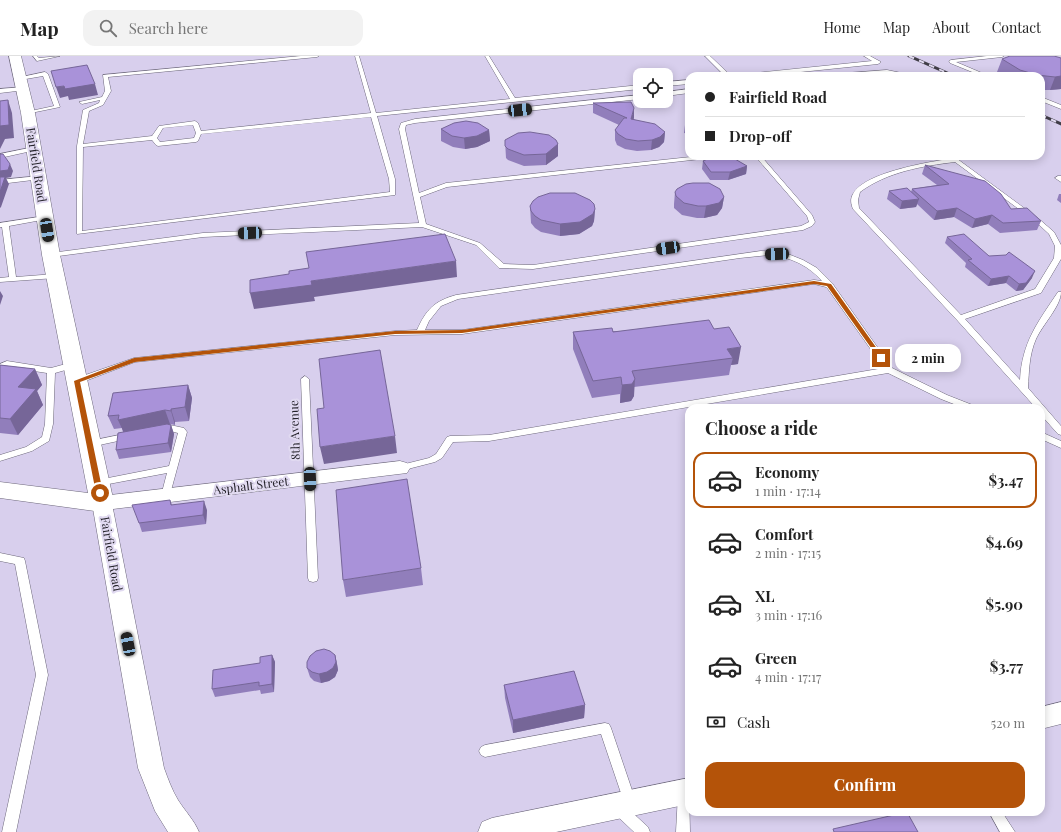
<!DOCTYPE html>
<meta charset="utf-8">
<style>
body{margin:0;font-family:"Playfair Display",serif;background:#f2f2f2;color:#222;height:100vh;display:flex;flex-direction:column;font-size:15px;white-space:nowrap}
*{box-sizing:border-box;margin:0}
p{font-size:13px;color:#767676}
.icon{flex:none;width:22px;height:22px;fill:none;stroke:currentColor;stroke-width:2;stroke-linecap:round;stroke-linejoin:round}
.map{position:relative;flex:1;overflow:hidden}
.panel{position:absolute;left:685px;top:348px;width:360px;height:412px;display:flex;flex-direction:column;background:#fff;border-radius:12px;box-shadow:0 2px 10px #0003}
.panel>*{flex:none}
.banner{position:absolute;left:685px;top:16px;width:360px;height:88px;border-radius:12px;box-shadow:0 2px 10px #0003;display:grid;align-content:center;height:88px;padding:0 20px;background:#fff}
.buttons{position:absolute;left:633px;top:12px;display:grid;gap:8px}
.buttons a{display:grid;place-items:center;width:40px;height:40px;border-radius:8px;background:#fff;box-shadow:0 2px 10px #0003;font-size:20px}
.end{position:absolute;width:18px;height:18px;margin:-9px;border:5px solid #b45309;background:#fff;box-shadow:0 0 0 2px #fff}
.from{border-radius:50%}
.bubble{position:absolute;height:28px;border-radius:12px;background:#fff;box-shadow:0 2px 10px #0003;font-size:13px;font-weight:700;line-height:28px;text-align:center}
.car{position:absolute;width:12px;height:24px;margin:-12px -6px;border-radius:5px;box-shadow:0 0 3px 1px #0007;background:linear-gradient(#222 24%,#8ab4d8 0 40%,#222 0 76%,#8ab4d8 0 86%,#222 0)}
.banner b{display:flex;align-items:center;gap:14px;height:38px;font-size:15px}
.banner b+b{border-top:1px solid #e0e0e0}
.banner i{width:10px;height:10px;background:#222}
ul{padding:0;list-style:none}
li{display:flex;align-items:center;gap:12px;height:56px;margin:0 8px 6px;padding:0 12px;border:2px solid transparent;border-radius:12px}
li div{flex:1}
li b{display:block;font-size:15px}
li em{font-style:normal;font-weight:700}
li.current{border-color:#b45309}
li>.icon{width:36px;height:36px;stroke-width:1.5}
h2{padding:0 20px;font-size:18px;line-height:48px}
.pay{display:flex;align-items:center;gap:10px;height:44px;padding:0 20px;font-size:15px}
.pay p{margin-inline-start:auto}
.primary-button{display:flex;gap:8px;margin-top:auto;padding:8px 20px}
.primary-button a{flex:1;height:46px;border-radius:12px;background:#b45309;color:#fff;font-size:16px;font-weight:700;line-height:46px;text-align:center}
header{display:flex;align-items:center;gap:24px;box-sizing:border-box;height:56px;padding:0 20px;background:#fff;border-bottom:1px solid #e0e0e0}
header strong{font-size:19px}
nav{display:flex;gap:22px;margin-inline-start:auto;font-size:14px}
.search{width:280px;height:36px;background:#f2f2f2;display:flex;align-items:center;gap:10px;box-sizing:border-box;padding:0 14px;border-radius:12px;color:#767676;font-size:15px}
.map>svg:first-child{display:block}
</style>
<header>
<strong>Map</strong>
<div class="search"><svg class="icon" aria-label="search" viewBox="0 0 24 24"><circle cx="10" cy="10" r="6"/><path d="M15 15l6 6"/></svg>Search here</div>
<nav><a>Home</a><a>Map</a><a>About</a><a>Contact</a></nav>
</header>
<div class="map">
<svg width="1061" height="776" viewBox="0 0 1061 776">
<rect width="100%" height="100%" fill="#e1daf1"/>
<path fill="#d8cfed" fill-rule="evenodd" d="M0 0H1061V776H0ZM640 19H666V45H640ZM689 20H1041V100H689ZM689 352H1041V756H689Z"/>
<g fill="none" stroke-linecap="round" stroke-linejoin="round">
<defs>
<path id="service" d="M33 0H37L39 2 60 0 37 5Z
M301 0H319L317 1 108 21 111 35 103 49 89 55 83 88 152 80 159 70 195 65 198 67 201 75 371 57 355 0H359L376 57 510 43 485 0H489L515 42 640 29V33L377 60 395 123V139L77 178V90L83 54 99 47 100 44 82 48 79 46 102 41 105 35 103 19ZM371 61 389 123 390 136 82 175 83 91 152 84 156 89 158 90 196 86 198 85 201 78ZM193 69 196 77 194 82 160 86 157 82 163 72Z
M705 0H710L731 20H725Z
M864 0H870L881 6 878 8 761 20H743L746 18 872 5Z
M987 0H1004L1002 1 956 6 989 20H982L950 7 949 5 951 4Z
M887 14 916 20 887 18 832 20 835 18Z
M45 16 48 18 60 51 26 58V56L54 50 43 20 20 24 17 22Z
M689 24V28L666 30V26Z
M23 31 25 32V34L0 37V33Z
M689 33V37L666 40V36Z
M640 39V43L415 67 406 69 405 73 419 137 446 127 700 100H720L719 101 447 131 420 141 426 168 480 187 504 208 533 209 801 170 809 166 807 160 755 100H761L812 159 815 166 812 170 803 174 533 213 499 212 476 189 422 171 203 181 51 201 47 199 51 197 203 177 419 167 399 73 401 67 415 63Z
M1041 41 1061 49V53L1041 45Z
M34 91 37 93 36 94 0 102V98Z
M956 102 1039 163 1054 176 1061 189V203L1041 237 965 263 1020 324C1022 286 1038 266 1058 236H1061C1061 250 1043 268 1036 283 1029 299 1029 315 1028 332L1061 370V379L1058 378 1041 359V352H1036L957 264 853 153C851 148 850 143 853 138 864 116 933 105 956 102ZM955 106 1035 165 1049 178 1055 190 1054 202 1035 233 961 259 859 152 858 144 860 136C887 116 922 110 955 106Z
M39 120 41 121V123L0 128V124Z
M1058 120H1061V126L1055 122Z
M45 160 48 162 47 163 9 170 16 221 55 218 59 220 55 222 0 226V222L9 221 2 171H0V167Z
M761 195 778 196 788 198 803 204 817 212 832 227 892 312 947 339 975 350 976 352H964L941 343 888 317 489 385 453 386 442 402 435 406 400 415 395 412 397 410 429 402 436 398 447 381 450 380 489 379 884 312 828 233 826 231 814 228 462 278 395 279 135 306 80 327H74L73 325 74 323 134 302 395 275 417 274C426 254 434 245 456 239ZM770 199C791 201 809 210 822 225L814 224 462 274H425L429 265 441 250 458 243 740 202Z
M7 305 51 312 73 306 77 309 76 311 55 317 53 368 49 385 32 395 0 405V399L26 391 42 381 45 368 47 317 8 311 0 314V308Z
M305 320 309 323 318 522 317 525 313 526 309 525 308 522 301 323Z
M170 369 184 372 187 376 169 442H163L161 440 167 417 98 430 95 429 93 427 95 425 98 424 169 410 178 377 170 375 162 377 158 374 159 372Z
M1041 376 1061 385V392L1041 383Z
M129 377 132 378 133 380 132 382 90 391 86 388 90 385Z
M0 497 24 502 25 505 48 619 16 776H2L36 619 15 508 0 505Z
M605 667 609 668 611 672 636 746 635 750 630 752 625 750 624 746 601 678 485 701 481 699 479 695 481 691 485 689Z
M684 732 689 735 690 776H676L678 738 680 734Z
M619 747 624 749 648 771 650 776H634L614 757 613 753 614 749Z
M989 756H1002L1015 776H1000Z"/>
<path id="minor" d="M400 405 407 407 410 412 407 417 113 453 164 712C168 723 172 734 178 744 185 755 194 764 199 776H168L155 755 138 712 92 447 95 442 102 440Z
M1061 646V668L1041 673V651Z
M689 722V748L556 776H478L482 766 492 762Z"/>
<path id="tertiary" d="M9 0H21L35 57 60 199 114 447 110 453 102 456 0 442V426L88 437 42 199 21 57Z"/>
</defs>
<use href="#service" stroke="#6d687b" stroke-width="1"/>
<use href="#minor" stroke="#6d687b" stroke-width="1"/>
<use href="#tertiary" stroke="#6d687b" stroke-width="1"/>
<use href="#service" fill="#fff" fill-rule="evenodd"/>
<use href="#minor" fill="#fff" fill-rule="evenodd"/>
<use href="#tertiary" fill="#fff" fill-rule="evenodd"/>
<defs>
<path id="rail" d="M909 0 954 20
M1041 59 1061 68"/>
</defs>
<use href="#rail" stroke="#403d47" stroke-width="3"/>
<use href="#rail" stroke="#e1daf1" stroke-width="2" stroke-dasharray="5.5" stroke-linecap="butt"/>
</g>
<path fill="#917ebb" d="M1061 2V33L1050 34H1041V20H1002L997 16 1002 3Z
M593 47 634 62 633 63 665 76 664 86 659 91 651 94 637 95 625 93 617 89 615 84V74L619 69 593 57Z
M689 68V78L684 77 685 69Z
M441 73 489 74 490 85 477 91 465 93 453 91 441 85Z
M505 84 558 88V100L546 109 524 110 508 104 506 102Z
M703 105 747 110 746 118 728 124H710L702 113Z
M925 109 1011 153 1041 165 1037 174 1000 177 988 168 972 172 954 161 934 164 917 148 916 151 900 153 887 143 889 135 911 136 912 133 937 129 922 118Z
M675 136 724 141 722 152 717 159 704 162H697L682 159 674 152V148Z
M1059 138H1061V147L1057 144Z
M530 150 595 153 594 165 592 170 579 178 560 180 541 176 535 172 531 167Z
M947 181 989 200 1032 222 1023 234 1016 235 1006 227 988 230 965 211 966 207 945 187Z
M714 273 738 308 731 309 729 319 634 331V340L631 345 620 347V338L592 342 573 293V276Z
M0 309 35 313 42 329 37 335 43 349 18 379 0 377Z
M188 329 192 342 189 365 175 366V369L170 368H168L171 369 174 378 171 396 119 403 116 394 123 376 122 372 114 373 108 360Z
M170 444 172 449 207 454 206 468 142 476 139 467Z
M421 512 423 529 346 541 343 524Z
M272 599 275 606 274 636 261 638 260 634 215 641 212 633 260 607Z
M335 599 337 608 338 614 335 621 329 625 321 627 314 625 310 621 307 612Z
M504 629 585 649 584 662 513 677 505 642Z"/>
<path fill="#766698" d="M1061 20V33L1050 34 1055 21Z
M95 28 98 39 69 44 68 40 60 42 56 31 64 30Z
M8 44 12 57 14 82 5 83 0 93V70Z
M634 52V62L630 73 631 63Z
M489 74 490 85 477 91 465 93 464 82Z
M665 76 664 86 659 91 651 94 652 84Z
M558 88V100L546 109V98Z
M10 108 13 115 11 121 6 122 9 128 1 151 0 152V115Z
M747 110 746 118 728 124 730 116Z
M724 141 722 152 717 159 704 162 706 150Z
M919 143 916 151 900 153 902 145Z
M957 152 954 161 934 164 937 155Z
M595 153 594 165 592 170 579 178 560 180V168Z
M992 159 988 168 972 172 975 163Z
M456 205 457 221 314 241 315 245 254 253 250 237 311 225Z
M1035 215 1032 222 1023 234 1016 235 1019 228Z
M1009 220 1006 227 988 230 991 223Z
M0 235 3 240 0 249Z
M741 291 738 308 731 309 733 302 727 293Z
M35 313 42 329 37 335 43 349 18 379 10 363 18 331Z
M635 323 634 340 631 345 620 347 622 329Z
M188 329 192 342 189 365 185 351Z
M171 353 175 366V369L171 355Z
M165 354 170 368 124 377 118 364Z
M171 369 174 378 171 396 168 387Z
M395 380 397 397 324 408 320 391Z
M204 445 207 454 206 468 203 459Z
M272 599 275 606 274 636 272 628Z
M335 599 337 608 338 614 335 621 329 625 321 627 319 618Z
M585 649 584 662 513 677V664Z"/>
<path fill="#a992d9" stroke="#766698" d="M1010 0H1054L1061 2V20L1055 21 1037 19 1020 14 1002 3Z
M87 9 95 28 65 33 64 30 56 31 51 15Z
M8 44 9 69 0 70V45Z
M631 46 634 52 631 63 655 68 665 76 660 81 652 84 638 85 626 83 618 78 615 74 624 62H627L593 47Z
M466 65 478 67 489 74 477 80 464 82 452 80 441 73 454 67Z
M689 68V71L685 69Z
M530 76 549 79 556 84 558 88 546 98 524 99 508 93 505 90V84L518 77Z
M0 98H3L10 108 8 114 0 115Z
M724 100 735 103 747 110 730 116H711L703 105 712 101Z
M925 109 985 125 1001 138 1011 153 1027 152 1041 165 1003 167 992 159 975 163 957 152 937 155 912 133 949 128Z
M0 121H5L0 136Z
M693 127H709L720 133 724 141 719 147 706 150H698L684 147 676 140 675 136 677 133 686 128Z
M907 132 919 143 902 145 889 135Z
M550 137H575L590 144 594 148 595 153 593 158 580 166 560 168 541 164 535 160 531 155 530 150 533 145 538 141Z
M445 178 456 205 311 225 312 229 250 237V224L289 218V215L309 212 306 196Z
M964 178 989 200 1006 199 1009 196 1035 215 1026 227 1019 228 1009 220 991 223 968 204 972 203 947 181Z
M709 264 714 273 729 271 741 291 727 293 733 302 632 315 635 323 632 328 622 329 621 321 593 325 573 276 612 272 613 276Z
M380 294 395 380 320 391 317 353 324 352 319 303Z
M0 309 35 313 18 331 36 333 10 363 0 362Z
M188 329 185 351 171 353V355L165 354 118 364 119 359 108 360 113 337Z
M167 368 171 369 168 387 116 394 118 377Z
M407 423 421 512 343 524 336 434Z
M170 444 171 449 204 445 203 459 139 467 132 449Z
M324 593 330 595 335 599 336 606 333 612 327 616 319 618 312 616 307 612V606L310 600 316 595Z
M272 599V628L259 630V626L212 633 213 614 260 607V601Z
M574 615 585 649 513 664 504 629Z
M907 756 918 776H834L833 773Z"/>
<path fill="#b45309" d="M814 225 831 228 883 301V303H879L827 230 814 228 462 277 395 278 135 306 80 326 103 437 100 440 96 437 74 325 134 302 395 275 462 274Z"/>
<g text-anchor="middle" stroke-width="4" stroke-linejoin="round" paint-order="stroke">
<g font-size="12" fill="#25232b" stroke="#e1daf1">
<text transform="translate(36 109) rotate(81)" y="4">Fairfield Road</text>
<text transform="translate(295 374) rotate(-92)" y="4">8th Avenue</text>
<text transform="translate(251 430) rotate(-7)" y="4">Asphalt Street</text>
<text transform="translate(111 498) rotate(80)" y="4">Fairfield Road</text>
</g>
</g>
</svg>
<div class="buttons">
<a><svg class="icon" aria-label="locate" viewBox="0 0 24 24"><circle cx="12" cy="12" r="6"/><path d="M12 2v4M12 18v4M2 12h4M18 12h4"/></svg></a>
</div>
<i class="end from" style="left:100px;top:437px"></i>
<i class="end" style="left:881px;top:302px"></i>
<div class="bubble" style="left:895px;top:288px;width:66px">2 min</div>
<i class="car" style="left:520px;top:54px;rotate:84deg"></i>
<i class="car" style="left:47px;top:174px;rotate:171deg"></i>
<i class="car" style="left:250px;top:177px;rotate:268deg"></i>
<i class="car" style="left:668px;top:192px;rotate:262deg"></i>
<i class="car" style="left:777px;top:198px;rotate:268deg"></i>
<i class="car" style="left:310px;top:423px;rotate:178deg"></i>
<i class="car" style="left:128px;top:588px;rotate:349deg"></i>
<div class="banner">
<b><i class="from"></i>Fairfield Road</b>
<b><i></i>Drop-off</b>
</div>
<section class="panel">
<h2>Choose a ride</h2>
<ul>
<li class="current"><svg class="icon" aria-label="car" viewBox="0 0 24 24"><path d="M5 17H2v-5l4-1 3-4h7l3 4 3 1v5h-3M9 17h6M6 11h13"/><circle cx="7" cy="17" r="2"/><circle cx="17" cy="17" r="2"/></svg><div><b>Economy</b><p>1 min · 17:14</p></div><em>$3.47</em></li>
<li><svg class="icon" aria-label="car" viewBox="0 0 24 24"><path d="M5 17H2v-5l4-1 3-4h7l3 4 3 1v5h-3M9 17h6M6 11h13"/><circle cx="7" cy="17" r="2"/><circle cx="17" cy="17" r="2"/></svg><div><b>Comfort</b><p>2 min · 17:15</p></div><em>$4.69</em></li>
<li><svg class="icon" aria-label="car" viewBox="0 0 24 24"><path d="M5 17H2v-5l4-1 3-4h7l3 4 3 1v5h-3M9 17h6M6 11h13"/><circle cx="7" cy="17" r="2"/><circle cx="17" cy="17" r="2"/></svg><div><b>XL</b><p>3 min · 17:16</p></div><em>$5.90</em></li>
<li><svg class="icon" aria-label="car" viewBox="0 0 24 24"><path d="M5 17H2v-5l4-1 3-4h7l3 4 3 1v5h-3M9 17h6M6 11h13"/><circle cx="7" cy="17" r="2"/><circle cx="17" cy="17" r="2"/></svg><div><b>Green</b><p>4 min · 17:17</p></div><em>$3.77</em></li>
</ul>
<div class="pay"><svg class="icon" aria-label="cash" viewBox="0 0 24 24"><path d="M3 7h18v10H3z"/><circle cx="12" cy="12" r="2"/></svg>Cash<p>520 m</p></div>
<div class="primary-button"><a>Confirm</a></div>
</section>
</div>
